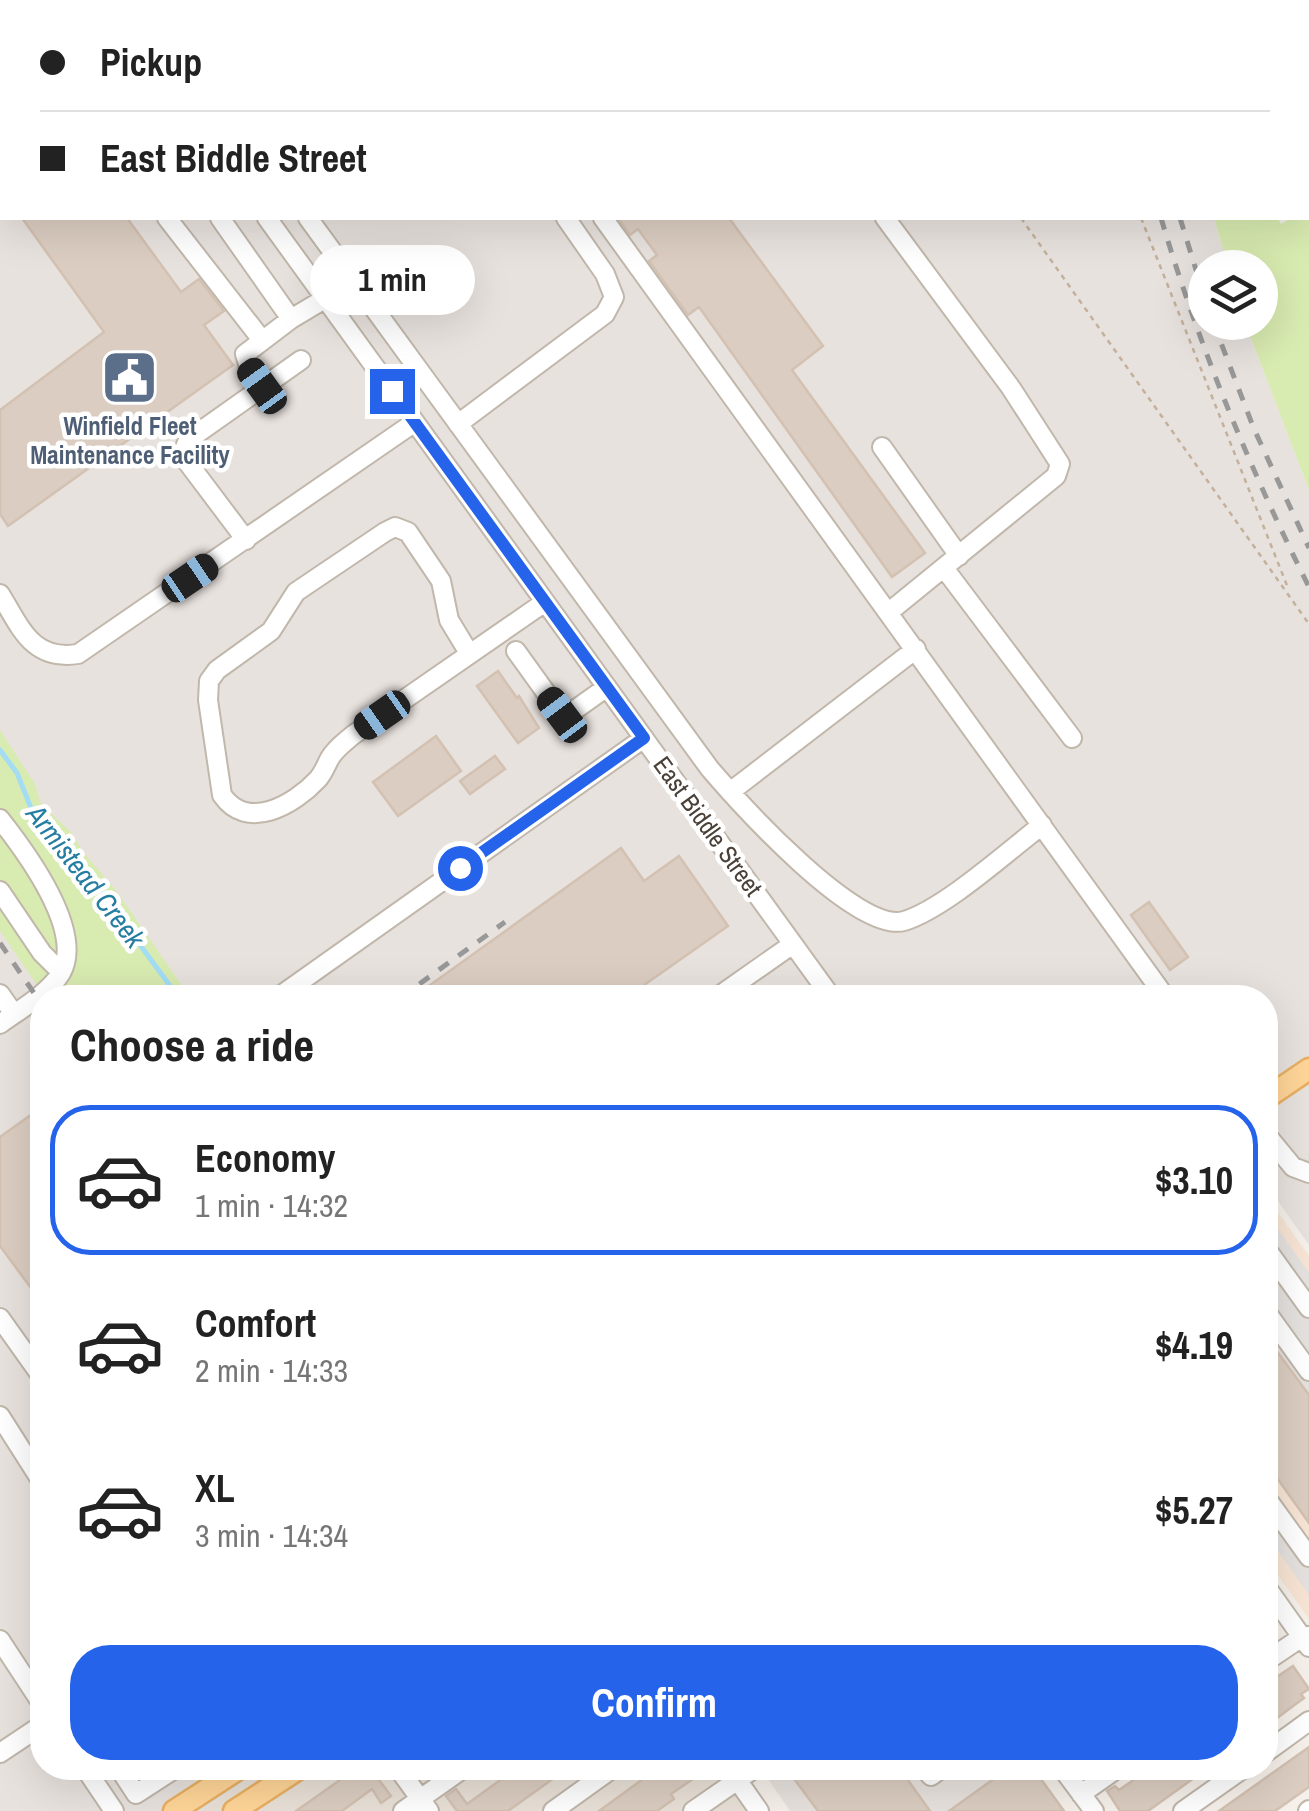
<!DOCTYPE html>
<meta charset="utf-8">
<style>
body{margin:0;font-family:"Archivo Narrow",sans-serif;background:#f6f6f6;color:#222;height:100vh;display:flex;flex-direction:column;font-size:38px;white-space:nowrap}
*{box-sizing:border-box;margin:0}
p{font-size:32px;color:#767676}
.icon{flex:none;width:55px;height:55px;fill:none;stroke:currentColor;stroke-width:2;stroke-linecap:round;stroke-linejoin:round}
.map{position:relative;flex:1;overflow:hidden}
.panel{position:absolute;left:30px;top:985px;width:1248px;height:795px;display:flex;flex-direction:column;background:#fff;border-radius:40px;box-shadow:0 10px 40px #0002}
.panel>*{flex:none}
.banner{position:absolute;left:0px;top:0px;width:1310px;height:220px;box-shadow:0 10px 40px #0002;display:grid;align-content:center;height:220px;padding:0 40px;background:#fff}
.buttons{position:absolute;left:1188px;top:250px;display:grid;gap:20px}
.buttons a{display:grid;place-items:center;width:90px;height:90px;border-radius:50%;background:#fff;box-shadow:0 10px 40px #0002;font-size:50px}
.end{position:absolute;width:45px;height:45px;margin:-22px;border:12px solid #2563eb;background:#fff;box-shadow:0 0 0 5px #fff}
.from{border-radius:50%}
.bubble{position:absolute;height:70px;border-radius:35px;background:#fff;box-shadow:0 10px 40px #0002;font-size:32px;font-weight:700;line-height:70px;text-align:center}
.car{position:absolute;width:30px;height:60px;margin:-30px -15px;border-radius:12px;box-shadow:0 0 8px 2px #0007;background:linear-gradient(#222 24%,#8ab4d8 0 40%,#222 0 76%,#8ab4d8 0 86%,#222 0)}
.banner b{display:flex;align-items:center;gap:35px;height:95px;font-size:38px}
.banner b+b{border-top:2px solid #e0e0e0}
.banner i{width:25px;height:25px;background:#222}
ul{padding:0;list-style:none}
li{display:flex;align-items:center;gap:30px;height:150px;margin:0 20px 15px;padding:0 20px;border:5px solid transparent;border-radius:40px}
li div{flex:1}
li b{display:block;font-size:38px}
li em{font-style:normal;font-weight:700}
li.on{border-color:#2563eb}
li>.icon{width:90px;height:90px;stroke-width:1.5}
h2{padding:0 40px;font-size:45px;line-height:120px}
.cta{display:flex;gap:20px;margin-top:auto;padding:20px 40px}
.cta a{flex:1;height:115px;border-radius:40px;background:#2563eb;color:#fff;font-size:40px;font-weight:700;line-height:115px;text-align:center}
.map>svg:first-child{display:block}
</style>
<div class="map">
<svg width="1309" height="1811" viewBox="0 0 1309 1811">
<rect width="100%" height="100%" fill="#f5f0e9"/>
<path fill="#e9e1d7" d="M266 1768H758L744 1779 766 1811H202Z"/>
<path fill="#f7e4d4" d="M1265 1194 1309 1256V1619L1265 1557Z"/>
<path fill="#e8e2de" d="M0 0H1192L2 2V218H1214L1228 267 1205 268V322L1245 323 1309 490V1245L1265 1183V998H42V1768H267L203 1811H0Z
M778 1768H1029L1060 1811H790L766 1776Z"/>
<path fill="#d8ebb0" d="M1309 206V490L1245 323 1260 322V268L1228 267 1214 218H1278L1281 224 1291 218H1308Z
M0 730 35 784 41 804 72 833 83 852 115 889 190 997H45L0 931Z"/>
<path fill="#e4e1de" d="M1272 1221 1309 1272V1394L1265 1334V1225Z
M1265 1478 1309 1539V1595L1265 1533Z"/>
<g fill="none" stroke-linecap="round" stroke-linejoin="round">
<path stroke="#a3ddf4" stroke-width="5" d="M0 750 17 773 33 813 77 859 179 998"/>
</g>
<path fill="#dbcdc1" stroke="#d3c1b1" stroke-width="2.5" d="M22 218H127L181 292 199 279 224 311 204 325 233 365 8 526 0 514V410L104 332Z
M618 218H729L823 346 792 370 925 553 892 577 699 307 688 315 649 261 657 255 638 229 630 235Z
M498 671 517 698 519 696 539 728 518 743 477 686Z
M436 736 461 771 398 816 373 782Z
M495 756 505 769 470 794 460 781Z
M621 848 644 881 679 856 728 926 637 990 642 998H412Z
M1149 902 1188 957 1170 970 1131 915Z
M42 1107V1303L0 1246V1137Z
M1265 1335 1309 1395V1523L1265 1461Z
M1293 1666 1309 1689 1301 1694 1304 1698 1265 1727V1685Z
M1309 1747V1787L1275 1811H1219Z
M357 1768H370L391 1796 381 1803 372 1789 342 1811H296Z
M517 1768H568L508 1811H457L446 1796 456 1789 467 1804Z
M658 1768H709L671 1794 674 1799 657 1811H599Z
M812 1768H891L895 1773 900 1769 930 1811H818L795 1780Z
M1009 1768H1033L1064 1811H949Z
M1151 1768H1208L1148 1811H1120L1107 1791 1115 1786 1119 1790Z"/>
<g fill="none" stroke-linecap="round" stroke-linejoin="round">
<defs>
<path id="minor" d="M123 0V2
M205 0 207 2
M396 0 398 2
M444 0 446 2
M802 0 803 2
M966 0 967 2
M1027 0V2
M0 63 2 62
M167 218 262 340
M220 218 291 319 326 298
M267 218 832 998
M308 218 710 769C740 804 857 934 904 921 944 909 1007 852 1042 825
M603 218 1166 998
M885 218 1011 388 1060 464 1056 476 889 612
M262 386 250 370 245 354 291 319
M458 424 605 314 614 297 605 274 566 218
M882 447 959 556
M246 540 182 455 188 440 301 360
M944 568 1072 738
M0 594C21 628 32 661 78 654L415 422
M516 651 562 715 569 714 607 687
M469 653 449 620 441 581 408 532 395 527 385 532 296 592 271 631 217 670 209 681 208 700 222 795C247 832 294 805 318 779 324 772 326 765 330 758 336 748 345 742 353 735L545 602
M730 792 916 649
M0 819C26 852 85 931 61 973 48 994 19 1010 0 1024
M0 891 42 953 61 972
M0 994 14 1014
M277 998 644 738
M716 998 793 944
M1265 1133 1293 1167 1309 1173
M1265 1247 1309 1308
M1265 1310 1309 1371
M0 1318 42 1377
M0 1416 42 1482
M1265 1496 1309 1557
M1265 1585 1309 1647
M0 1640 42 1704
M1265 1662 1302 1637 1309 1636
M0 1753 42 1725
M1265 1753 1309 1721
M85 1768 114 1811
M119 1768 136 1794 176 1768
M398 1768 429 1811
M729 1768 759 1811
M924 1768 931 1776 942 1768
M1062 1768 1094 1811
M1081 1794 1118 1768
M403 1811 464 1768
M553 1811 613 1768
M693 1811 755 1768
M1183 1811 1244 1768
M1308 1811 1309 1810"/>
<path id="major" d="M1265 1099 1309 1069
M174 1811 240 1768
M234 1811 300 1768"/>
</defs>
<use href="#minor" stroke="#c1b7ab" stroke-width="22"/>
<use href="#major" stroke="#e9b063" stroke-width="25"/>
<path stroke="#c4b19c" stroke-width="2.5" stroke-dasharray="5 5" stroke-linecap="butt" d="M876 0 877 2
M1091 0V2
M1021 218 1309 624
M1141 218 1288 588
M1265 1558 1274 1570"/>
<use href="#minor" stroke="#fff" stroke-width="18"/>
<use href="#major" stroke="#ffd598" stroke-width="20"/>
<path stroke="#989898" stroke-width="5" stroke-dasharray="12 12" stroke-linecap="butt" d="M1121 0V2
M1139 0V2
M1161 218C1199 346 1249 467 1309 587
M1180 218 1205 299
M1213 322 1254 429 1309 548
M0 943 42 1005
M400 998 505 922"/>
</g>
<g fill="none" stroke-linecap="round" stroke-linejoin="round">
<path stroke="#2563eb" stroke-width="12" d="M392 391 644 738 460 868"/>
</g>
<defs>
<symbol id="civic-square" viewBox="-11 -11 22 22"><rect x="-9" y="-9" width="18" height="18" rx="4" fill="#5c6f8a" stroke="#fff"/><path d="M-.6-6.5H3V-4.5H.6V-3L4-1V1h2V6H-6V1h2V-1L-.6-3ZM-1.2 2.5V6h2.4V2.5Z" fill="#fff"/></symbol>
</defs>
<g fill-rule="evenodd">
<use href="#civic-square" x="98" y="346" width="63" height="63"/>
</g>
<g text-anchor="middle" stroke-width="9" stroke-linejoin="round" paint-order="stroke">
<g font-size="25" font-weight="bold" fill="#4e5e75" stroke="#fff">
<text x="130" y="435">Winfield Fleet<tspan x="130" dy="29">Maintenance Facility</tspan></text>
</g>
<g font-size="25" fill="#4a4037" stroke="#fff">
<text transform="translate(708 826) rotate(54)" y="9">East Biddle Street</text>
</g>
<g font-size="28" font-style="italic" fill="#267da2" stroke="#fff">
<text transform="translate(86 876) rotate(52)" y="10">Armistead Creek</text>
</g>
</g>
</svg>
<div class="buttons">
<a><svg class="icon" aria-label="layers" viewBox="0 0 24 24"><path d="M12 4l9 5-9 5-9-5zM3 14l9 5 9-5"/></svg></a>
</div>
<i class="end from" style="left:460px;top:868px"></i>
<i class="end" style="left:392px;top:391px"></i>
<div class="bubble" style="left:310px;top:245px;width:165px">1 min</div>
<i class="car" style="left:262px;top:386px;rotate:324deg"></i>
<i class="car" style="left:190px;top:578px;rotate:56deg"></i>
<i class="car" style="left:382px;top:715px;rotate:235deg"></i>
<i class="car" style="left:562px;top:715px;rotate:323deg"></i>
<div class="banner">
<b><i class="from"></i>Pickup</b>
<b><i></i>East Biddle Street</b>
</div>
<section class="panel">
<h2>Choose a ride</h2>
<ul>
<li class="on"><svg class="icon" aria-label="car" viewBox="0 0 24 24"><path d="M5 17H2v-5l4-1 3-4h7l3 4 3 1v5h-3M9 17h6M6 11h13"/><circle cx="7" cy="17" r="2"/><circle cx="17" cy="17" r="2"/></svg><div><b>Economy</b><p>1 min · 14:32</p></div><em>$3.10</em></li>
<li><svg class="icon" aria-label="car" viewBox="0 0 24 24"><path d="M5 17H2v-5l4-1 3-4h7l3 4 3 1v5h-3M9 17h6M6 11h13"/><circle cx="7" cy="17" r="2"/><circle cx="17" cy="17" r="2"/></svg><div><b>Comfort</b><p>2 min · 14:33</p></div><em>$4.19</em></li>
<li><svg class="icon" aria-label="car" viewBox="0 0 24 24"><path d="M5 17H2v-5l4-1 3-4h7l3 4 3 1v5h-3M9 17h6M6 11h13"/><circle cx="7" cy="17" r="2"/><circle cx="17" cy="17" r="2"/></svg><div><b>XL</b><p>3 min · 14:34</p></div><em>$5.27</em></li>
</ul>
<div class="cta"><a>Confirm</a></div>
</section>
</div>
